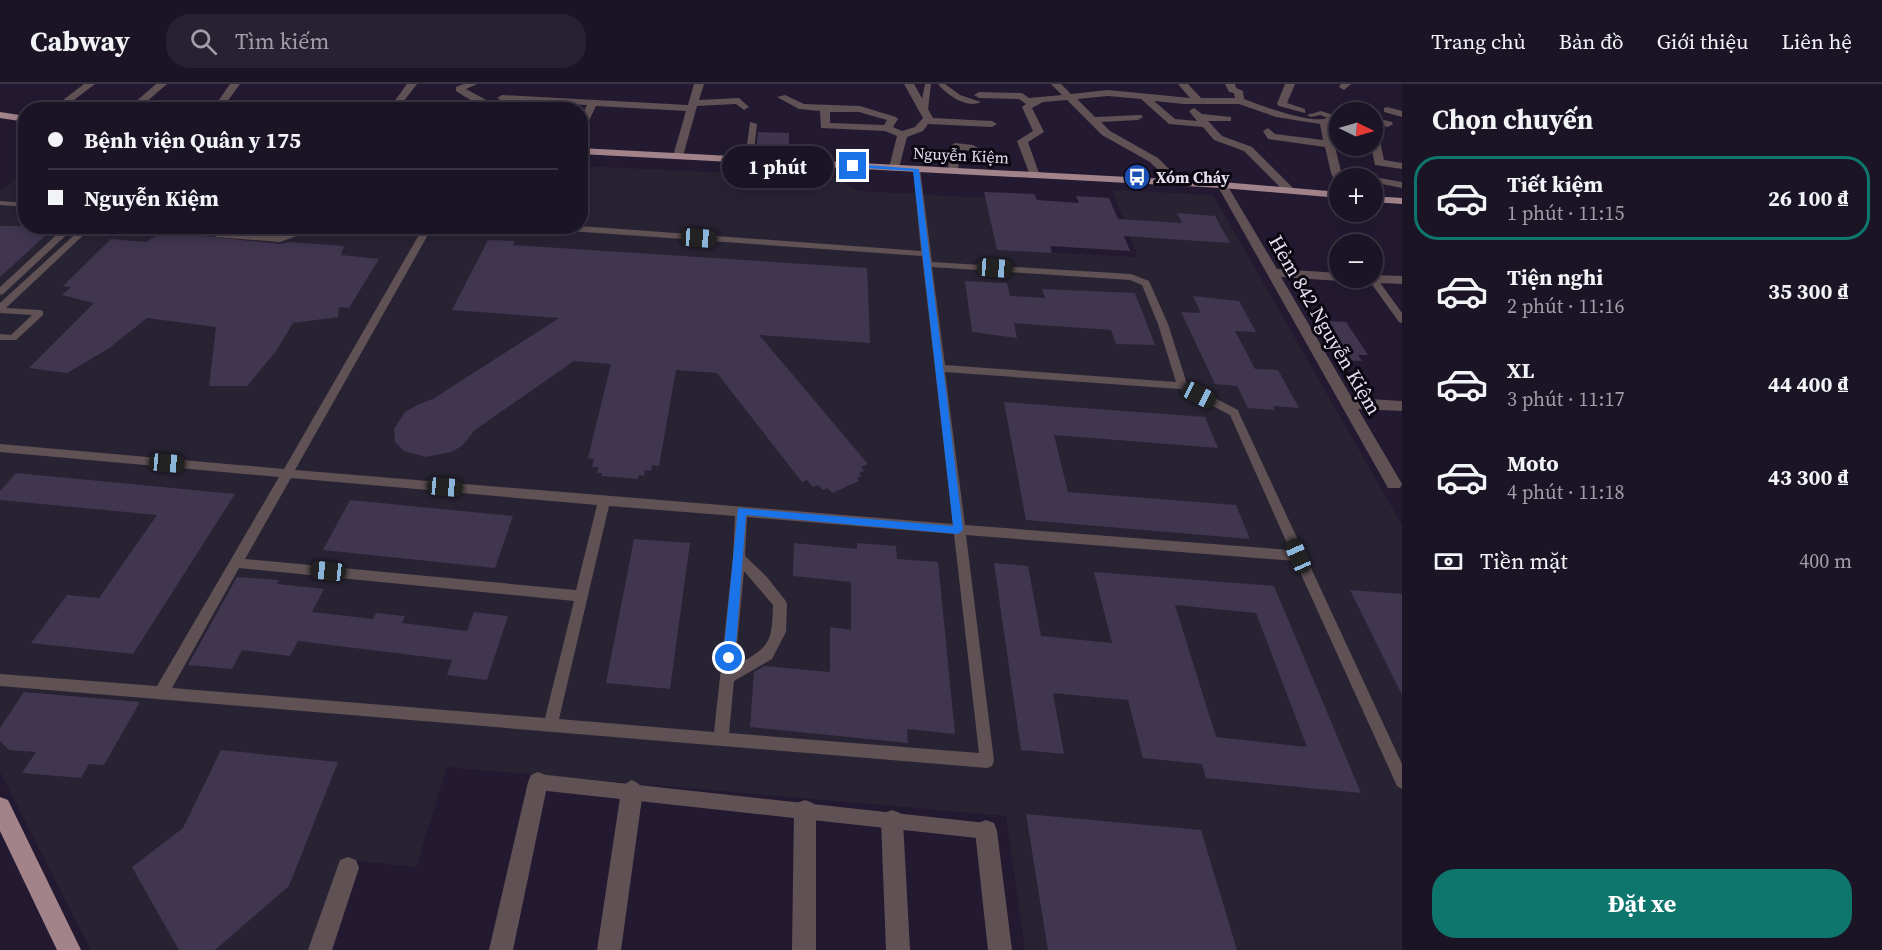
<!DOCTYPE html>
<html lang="vi">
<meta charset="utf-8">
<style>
body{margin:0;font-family:"Source Serif 4",serif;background:#272132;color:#f1f3f6;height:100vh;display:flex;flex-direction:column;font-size:22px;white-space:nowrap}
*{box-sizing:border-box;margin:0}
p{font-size:20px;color:#9f9ea7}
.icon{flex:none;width:33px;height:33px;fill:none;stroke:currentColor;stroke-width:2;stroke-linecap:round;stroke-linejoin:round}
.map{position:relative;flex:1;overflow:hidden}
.drawer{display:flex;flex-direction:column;background:#1a1425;width:480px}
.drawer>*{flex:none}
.guide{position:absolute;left:18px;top:18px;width:570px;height:132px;border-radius:24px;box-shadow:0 3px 15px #0003,0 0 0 2px #383342;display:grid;align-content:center;height:132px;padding:0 30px;background:#1a1425}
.needle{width:39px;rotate:95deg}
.buttons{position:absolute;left:1329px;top:18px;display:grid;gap:12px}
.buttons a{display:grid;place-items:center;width:54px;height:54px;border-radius:50%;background:#1a1425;box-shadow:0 3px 15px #0003,0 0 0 2px #383342;font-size:30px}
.end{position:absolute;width:27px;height:27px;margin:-14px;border:8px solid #1a73e8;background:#fff;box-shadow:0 0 0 3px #fff}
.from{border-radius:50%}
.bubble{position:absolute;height:42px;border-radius:21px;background:#1a1425;box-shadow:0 3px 15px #0003,0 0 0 2px #383342;font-size:20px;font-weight:700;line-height:42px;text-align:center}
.car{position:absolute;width:18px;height:36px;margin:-18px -9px;border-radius:8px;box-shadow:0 0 4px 2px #0007;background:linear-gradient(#222 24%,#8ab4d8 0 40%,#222 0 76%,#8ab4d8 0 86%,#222 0)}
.guide b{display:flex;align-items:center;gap:21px;height:57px;font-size:22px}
.guide b+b{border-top:2px solid #383342}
.guide i{width:15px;height:15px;background:#f1f3f6}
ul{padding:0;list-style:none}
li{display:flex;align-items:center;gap:18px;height:84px;margin:0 12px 9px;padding:0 18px;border:3px solid transparent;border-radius:24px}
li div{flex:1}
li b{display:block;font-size:22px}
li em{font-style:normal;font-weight:700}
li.current{border-color:#0f766e}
li>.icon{width:54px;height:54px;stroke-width:1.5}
h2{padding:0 30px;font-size:27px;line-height:72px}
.pay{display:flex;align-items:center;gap:15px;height:66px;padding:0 30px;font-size:22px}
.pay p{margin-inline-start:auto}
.cta{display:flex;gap:12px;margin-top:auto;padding:12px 30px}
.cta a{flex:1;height:69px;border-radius:24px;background:#0f766e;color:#fff;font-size:24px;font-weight:700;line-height:69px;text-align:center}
header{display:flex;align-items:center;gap:36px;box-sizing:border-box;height:84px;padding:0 30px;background:#1a1425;border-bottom:2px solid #383342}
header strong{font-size:28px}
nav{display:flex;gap:33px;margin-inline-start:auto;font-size:21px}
.search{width:420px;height:54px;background:#272132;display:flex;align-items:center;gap:15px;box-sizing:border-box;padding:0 21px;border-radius:24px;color:#9f9ea7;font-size:22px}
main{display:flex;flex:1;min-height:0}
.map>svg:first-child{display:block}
</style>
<header>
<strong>Cabway</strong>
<div class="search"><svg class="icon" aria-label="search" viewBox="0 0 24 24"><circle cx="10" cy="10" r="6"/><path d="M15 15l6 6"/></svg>Tìm kiếm</div>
<nav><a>Trang chủ</a><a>Bản đồ</a><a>Giới thiệu</a><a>Liên hệ</a></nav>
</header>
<main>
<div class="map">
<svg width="1402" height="866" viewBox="0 0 1402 866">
<rect width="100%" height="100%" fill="#231a31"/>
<path fill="#282333" d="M581 82 837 94 858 107 986 114 997 166 1138 173 1112 106 1213 111 1402 441V866H1025L1006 732 447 683 416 783 341 775 308 866H91L0 688V107L25 86 26 142H580Z"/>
<path fill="#403650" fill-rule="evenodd" d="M758 48 789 49V68L756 67Z
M984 108 1034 110 1037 116 1079 119 1076 112 1109 114 1118 135 1182 139 1177 129 1215 132 1230 159 1124 152 1130 167 1050 162 1052 169 997 166Z
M0 142H56L0 193Z
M163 148 280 160 288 158 344 162 341 171 379 175 349 224 339 223 338 233 293 239 276 267 247 302H209L216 243 147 234 108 265 67 289 29 284 94 219 62 211 71 203 63 202 111 155 146 158Z
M488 156 515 157 513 161 867 184 870 259 759 251 868 380 861 383 864 387 859 389 861 392 857 394 859 397 832 409 828 404 823 406 818 401 813 403 807 396 802 398 717 289 676 286 659 382 652 381 651 387 645 386 644 392 639 391 638 395 602 392V389H597L599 383H592L594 375 588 374 611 280 574 277 475 346 462 362 451 368 426 373 404 367 395 358 394 345 405 328 419 320 433 315 559 234 452 226Z
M965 197 1007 199 1010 212 1045 214 1042 205 1135 209 1155 261 1116 260 1111 246 1014 239 1017 254 972 248Z
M1193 212 1239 217 1256 248 1235 247 1255 285 1278 286 1299 324 1273 322 1275 326 1248 324 1237 302 1215 300 1181 228 1201 229Z
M1312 236 1346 238 1368 271H1358L1362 277 1337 276Z
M1004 318 1205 333 1218 364 1054 351 1068 408 1236 421 1250 455 1026 436Z
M16 389 235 410 133 570 31 559 67 511 99 514 157 431 0 416V407Z
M350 416 513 432 495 484 323 466Z
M634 455 690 459 670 605 606 599Z
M794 459 857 465V459L896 462 897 475 938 478 955 650 907 645 908 659 750 643 754 588 764 582 830 588V543L851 546V498L793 492Z
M994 479 1028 482 1041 552 1112 559 1094 488 1274 502 1361 709 1206 694 1202 680 1143 674 1128 616 1053 609 1064 670 1021 666ZM1175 521 1256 529 1307 663 1216 653Z
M237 493 279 496 277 500 324 505 312 528 373 535 376 529 405 532 402 539 467 547 474 528 508 532 487 596 447 591 452 576 298 557 290 572 242 566 232 585 188 581Z
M1350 506 1402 510V611Z
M24 608 140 618 104 681 89 680 81 694 22 689 36 668 9 666 0 657V644Z
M221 666 338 678 289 802 215 866H179L132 783 183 744Z
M1026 730 1201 746 1237 866H1048Z"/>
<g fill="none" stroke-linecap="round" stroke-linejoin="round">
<path fill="#605154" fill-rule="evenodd" d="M925 0H931L928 26 924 28 920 26Z
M938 0H945L960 11 981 18C967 25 947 11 938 0Z
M1321 27 1336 32 1337 34 1333 36 1320 31 1311 33 1307 31Z
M750 38 757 40 753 76 749 78 745 76Z
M913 83 920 85 932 178 1131 190 1149 197 1168 240 1187 300 1238 326 1239 329 1402 680V705L1397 702 1295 477 966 451 994 677 992 682 987 684 0 602V590L157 602 279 393 0 368V360L284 385 424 142H433L295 386 953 440 922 172 541 145 537 142H580L921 167ZM932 183 1130 196 1142 201 1158 240 1176 298 945 281ZM945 288 1180 305 1230 331 1290 466 965 441ZM291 394 597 421 576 506 245 475ZM609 422 735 432 733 474 714 648 559 635ZM747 433 954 450 979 669 729 649 734 597 772 575 786 548 787 520 785 516 766 492 745 472ZM239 484 574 517 545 634 172 604ZM744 487 773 521C772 561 769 563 735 582Z
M0 117 26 119V123L0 121Z
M66 142H76L3 210 0 211V203Z
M84 142H93L6 224 40 226 43 227V231L16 256H0V250L11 251 32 231 0 229V219Z
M204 142H213L218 148 279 152 310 142H324L280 158 216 153Z
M1373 192 1376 193 1402 229V239L1399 238 1368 195Z
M538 690 986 739 992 741 994 747 992 753 986 755 538 706 533 703 530 698 533 693Z"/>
<path fill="#605154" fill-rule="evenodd" d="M84 0H95L61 26H50Z
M156 0H167L137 26H126Z
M230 0H240L221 26H212Z
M407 0H417L397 26H388Z
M464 0H477L466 5 486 16 499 17 504 20C489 30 469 15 456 7V3Z
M694 0H704L699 16 739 14 749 23 744 26 736 20 697 22 683 72 678 75 673 72 686 27 596 22 585 45 580 48V34L587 21 502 17 497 14 502 11 688 21Z
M904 0H914L933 34 992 37 997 40 992 43 928 40 923 47 907 53 899 84 894 87 889 84 897 52 885 47 821 44 820 27 799 25 777 13 785 11 804 20 860 22 896 33 898 35 893 43 902 47 915 43 923 34ZM830 28H859L887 36 884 41 830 39Z
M1051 0H1061L1071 10 1108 6 1190 14 1178 0H1188L1201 14H1235L1234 9 1229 8 1225 0H1235L1236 4 1243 7 1244 15C1262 22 1306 38 1324 35 1330 33 1335 29 1342 28H1340V35L1329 39 1341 87 1402 98V104L1372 98V94L1344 93 1340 94V100L1336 99 1331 89 1325 63 1268 55 1263 47 1268 44 1275 50 1323 56 1320 40 1276 33 1239 20H1184L1154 17 1175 35 1197 37 1189 27 1194 24 1202 30 1231 33V37H1208L1222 52 1252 63 1296 107 1294 109H1286L1244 67 1214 56 1203 43 1169 40 1141 15 1108 12 1077 15 1095 33 1141 31 1143 33 1138 36 1101 38 1110 47 1158 74 1181 97V101H1173L1150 78 1102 51 1067 16 1043 18 1032 24 1044 48 1028 58 1040 92 1039 94H1031L1017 57 1033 47 1022 23 1026 20 1019 15 979 14 974 11 979 8 1022 9 1029 14 1062 11Z
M1285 0H1295L1287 19 1305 25V29L1279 22 1277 20Z
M1341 0H1351L1344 6 1339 3Z
M346 20 349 21V25L315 26Z
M1387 23 1402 27V33L1384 28V24Z
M1372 33 1392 38 1393 40 1388 43 1372 39Z
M1372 49 1379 52 1384 76 1402 79V85L1375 81 1371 62H1372Z
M955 59 973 61 978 64 973 67 960 66 958 87 953 90 948 87 950 62Z
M1222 98 1227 101 1277 185 1340 189V194H1346L1340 197 1281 193 1352 314 1402 317V327L1358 325 1402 400 1400 404H1388L1217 101Z
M1372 191 1402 192V200L1354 198 1348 194H1372Z
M538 688 545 691 548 698 513 866H489L528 698 531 691Z
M632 696 639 700 643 707 621 866H597L621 707 625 700Z
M805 716 813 719 816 727V866H792L794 727 797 719Z
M892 726 900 729 903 737 910 866H886L881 737 884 729Z
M986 736 994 739 997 747 1012 866H988L975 747 978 739Z
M348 773 356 776 359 784 332 866H308L340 776Z"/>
<path fill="#a28389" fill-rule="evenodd" d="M0 28 26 32V38L0 34Z
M580 64 1222 98 1340 108V114L1222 104 580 70Z
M1372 112 1402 114V120L1372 118Z
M0 713 8 716 81 866H57L0 747Z"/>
</g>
<path fill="#1a73e8" d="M853 80 919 85 963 446 958 450 746 431 735 574 729 579 723 574 738 424 953 442 913 87 850 83Z"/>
<defs>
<symbol id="bus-disc" viewBox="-11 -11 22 22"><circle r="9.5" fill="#1a4fb4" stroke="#0b0711"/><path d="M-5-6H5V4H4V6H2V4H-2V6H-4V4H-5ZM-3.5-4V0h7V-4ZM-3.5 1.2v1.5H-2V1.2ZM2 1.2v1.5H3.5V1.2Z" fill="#fff"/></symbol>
</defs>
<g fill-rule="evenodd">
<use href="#bus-disc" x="1122" y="78" width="30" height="30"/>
</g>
<g text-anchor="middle" stroke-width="6" stroke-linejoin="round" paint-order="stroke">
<g font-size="16" fill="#e5dff0" stroke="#0b0711">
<text transform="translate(961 71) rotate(3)" y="6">Nguyễn Kiệm</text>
</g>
<g font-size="16" font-weight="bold" fill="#e5dff0" stroke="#0b0711" text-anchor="start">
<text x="1156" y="99">Xóm Cháy</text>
</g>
<g font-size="20" fill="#e5dff0" stroke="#0b0711">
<text transform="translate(1325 241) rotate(60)" y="7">Hẻm 842 Nguyễn Kiệm</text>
</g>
</g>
</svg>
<div class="buttons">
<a><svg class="needle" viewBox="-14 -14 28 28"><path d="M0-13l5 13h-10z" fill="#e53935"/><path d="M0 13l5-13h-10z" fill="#9f9ea7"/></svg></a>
<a>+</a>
<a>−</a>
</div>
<i class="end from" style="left:729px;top:574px"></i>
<i class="end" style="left:853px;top:82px"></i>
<div class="bubble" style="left:722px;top:62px;width:111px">1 phút</div>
<i class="car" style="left:699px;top:154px;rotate:94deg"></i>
<i class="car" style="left:995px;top:184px;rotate:94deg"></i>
<i class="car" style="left:1199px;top:311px;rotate:117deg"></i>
<i class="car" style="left:167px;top:379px;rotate:95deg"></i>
<i class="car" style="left:445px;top:403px;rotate:95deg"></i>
<i class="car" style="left:1298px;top:472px;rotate:336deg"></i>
<i class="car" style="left:328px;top:487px;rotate:276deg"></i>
<div class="guide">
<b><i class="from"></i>Bệnh viện Quân y 175</b>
<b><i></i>Nguyễn Kiệm</b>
</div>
</div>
<section class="drawer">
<h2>Chọn chuyến</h2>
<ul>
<li class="current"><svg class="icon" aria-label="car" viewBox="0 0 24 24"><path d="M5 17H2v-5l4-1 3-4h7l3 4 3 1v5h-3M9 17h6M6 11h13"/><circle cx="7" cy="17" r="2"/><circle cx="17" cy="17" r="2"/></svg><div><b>Tiết kiệm</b><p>1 phút · 11:15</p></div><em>26 100 ₫</em></li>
<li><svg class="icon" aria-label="car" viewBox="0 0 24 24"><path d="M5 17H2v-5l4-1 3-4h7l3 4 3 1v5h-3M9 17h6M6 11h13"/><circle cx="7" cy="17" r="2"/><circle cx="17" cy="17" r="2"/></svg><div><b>Tiện nghi</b><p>2 phút · 11:16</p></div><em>35 300 ₫</em></li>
<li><svg class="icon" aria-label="car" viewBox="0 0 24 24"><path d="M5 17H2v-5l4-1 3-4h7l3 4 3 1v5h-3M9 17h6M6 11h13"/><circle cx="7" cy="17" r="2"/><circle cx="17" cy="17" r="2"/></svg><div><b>XL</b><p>3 phút · 11:17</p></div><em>44 400 ₫</em></li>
<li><svg class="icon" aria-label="car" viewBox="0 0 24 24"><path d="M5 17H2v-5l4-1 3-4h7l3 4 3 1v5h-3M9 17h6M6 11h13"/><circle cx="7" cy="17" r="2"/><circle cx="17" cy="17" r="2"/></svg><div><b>Moto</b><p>4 phút · 11:18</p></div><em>43 300 ₫</em></li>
</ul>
<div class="pay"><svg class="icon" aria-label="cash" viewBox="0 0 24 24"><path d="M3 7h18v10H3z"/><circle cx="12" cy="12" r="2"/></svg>Tiền mặt<p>400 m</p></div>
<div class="cta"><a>Đặt xe</a></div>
</section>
</main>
